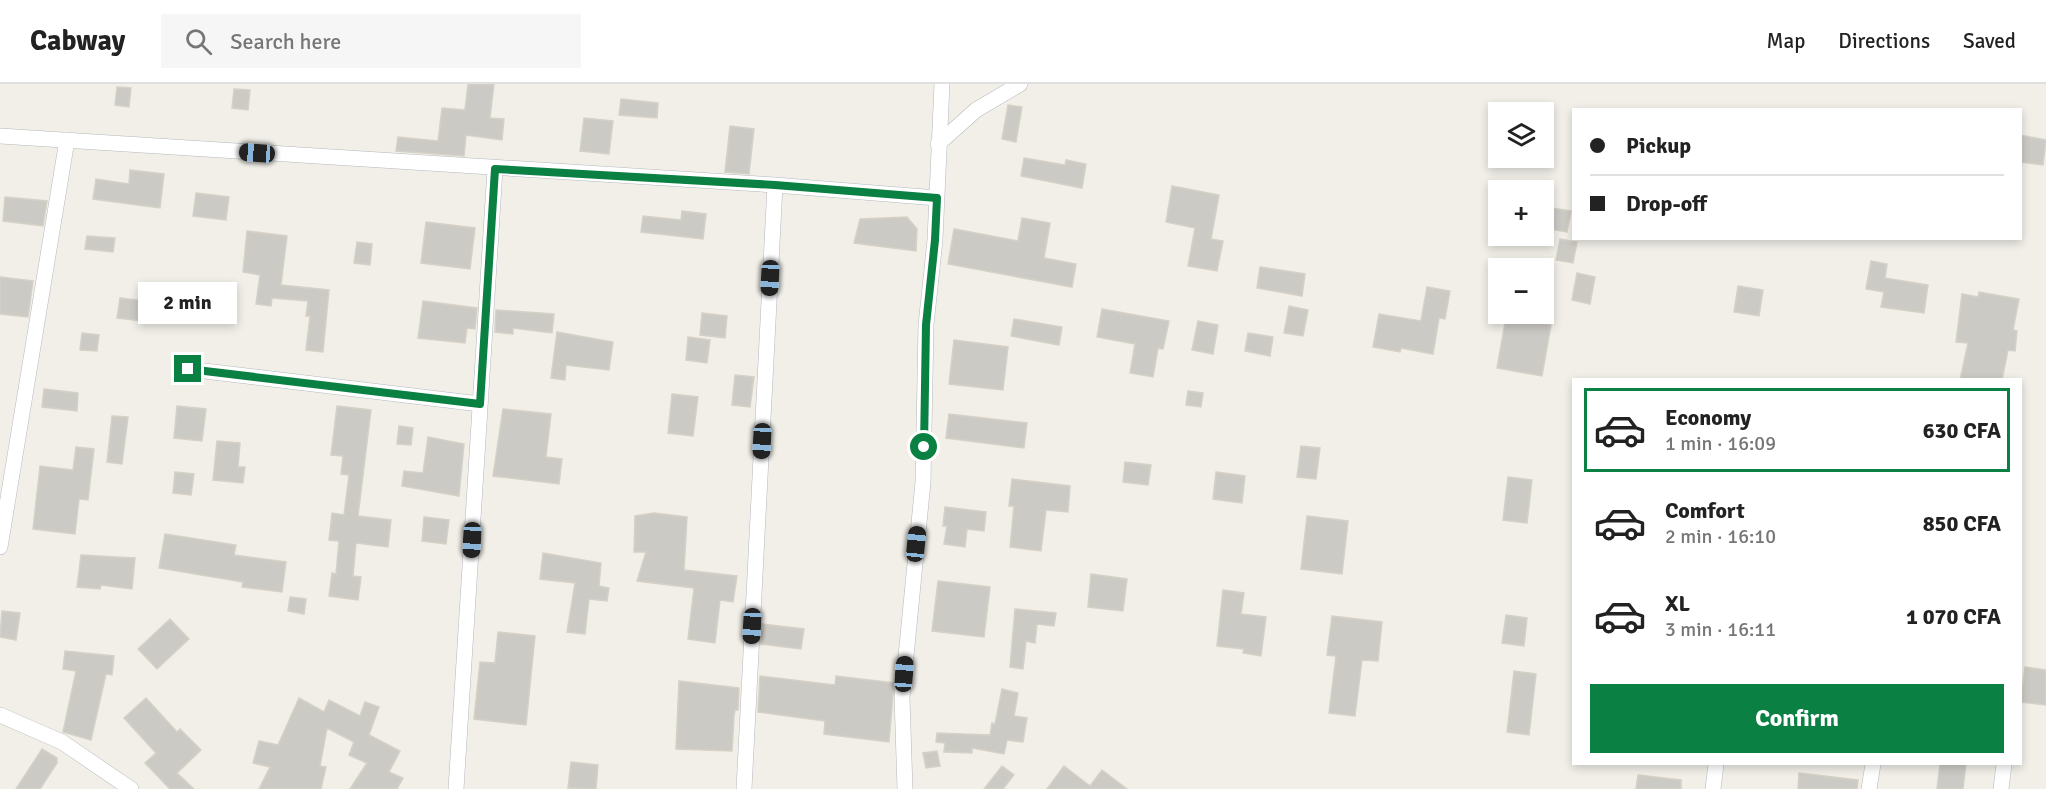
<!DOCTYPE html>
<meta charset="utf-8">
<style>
body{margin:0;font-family:Signika,sans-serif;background:#f6f6f6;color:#222;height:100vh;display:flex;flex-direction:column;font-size:22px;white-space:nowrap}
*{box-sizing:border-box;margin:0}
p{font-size:20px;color:#767676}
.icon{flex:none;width:33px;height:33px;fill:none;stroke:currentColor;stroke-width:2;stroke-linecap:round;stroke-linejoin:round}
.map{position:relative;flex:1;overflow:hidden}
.drawer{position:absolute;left:1572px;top:294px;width:450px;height:387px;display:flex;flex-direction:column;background:#fff;border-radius:0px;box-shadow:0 3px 9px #0003}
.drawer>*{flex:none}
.guide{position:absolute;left:1572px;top:24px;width:450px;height:132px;border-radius:0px;box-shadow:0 3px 9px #0003;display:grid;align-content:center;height:132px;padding:0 18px;background:#fff}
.fabs{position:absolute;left:1488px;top:18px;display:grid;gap:12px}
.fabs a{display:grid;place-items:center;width:66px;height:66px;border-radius:0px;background:#fff;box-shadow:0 3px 9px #0003;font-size:30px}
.end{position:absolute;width:27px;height:27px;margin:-14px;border:8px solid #0b8043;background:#fff;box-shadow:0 0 0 3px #fff}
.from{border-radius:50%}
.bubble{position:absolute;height:42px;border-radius:0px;background:#fff;box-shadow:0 3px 9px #0003;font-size:20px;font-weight:700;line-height:42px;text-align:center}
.car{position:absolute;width:18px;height:36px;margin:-18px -9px;border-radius:8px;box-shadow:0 0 4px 2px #0007;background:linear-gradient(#222 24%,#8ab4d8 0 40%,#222 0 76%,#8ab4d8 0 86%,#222 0)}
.guide b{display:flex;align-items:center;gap:21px;height:57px;font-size:22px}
.guide b+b{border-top:2px solid #e0e0e0}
.guide i{width:15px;height:15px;background:#222}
ul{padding:10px 0 0;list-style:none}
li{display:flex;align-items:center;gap:18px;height:84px;margin:0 12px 9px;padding:0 6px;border:3px solid transparent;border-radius:0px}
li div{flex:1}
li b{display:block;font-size:22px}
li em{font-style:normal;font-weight:700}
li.on{border-color:#0b8043}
li>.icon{width:54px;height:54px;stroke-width:1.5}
.action{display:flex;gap:12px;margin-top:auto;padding:12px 18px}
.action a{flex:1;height:69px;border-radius:0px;background:#0b8043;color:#fff;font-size:24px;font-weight:700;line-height:69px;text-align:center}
header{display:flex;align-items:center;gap:36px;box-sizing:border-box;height:84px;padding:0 30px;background:#fff;border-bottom:2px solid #e0e0e0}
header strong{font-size:28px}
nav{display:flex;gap:33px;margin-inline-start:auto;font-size:21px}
.search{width:420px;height:54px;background:#f6f6f6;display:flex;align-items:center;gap:15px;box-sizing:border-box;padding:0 21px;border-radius:0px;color:#767676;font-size:22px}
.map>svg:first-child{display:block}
</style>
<header>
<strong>Cabway</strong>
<div class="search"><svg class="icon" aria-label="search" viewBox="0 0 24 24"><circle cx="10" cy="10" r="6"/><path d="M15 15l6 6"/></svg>Search here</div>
<nav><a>Map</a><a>Directions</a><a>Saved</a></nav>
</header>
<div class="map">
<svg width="2046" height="705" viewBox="0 0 2046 705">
<rect width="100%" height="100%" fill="#f1efe8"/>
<path fill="#cccac5" stroke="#d6d1c6" stroke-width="1.5" d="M468 0H494L490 34 504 35 502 56 466 51 464 72 396 67 398 53 438 57 442 24 465 26Z
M117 3 131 4 129 23 115 21Z
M234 5 250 6 248 26 232 24Z
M621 15 658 19 657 34 619 31Z
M1008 21 1022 23 1016 58 1002 55Z
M584 34 613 37 609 70 580 67Z
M730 42 754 45 749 90 725 88Z
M2020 51 2046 56 2043 81 2020 78Z
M1024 74 1065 81 1066 76 1086 80 1082 104 1021 92Z
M130 86 164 90 160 124 93 115 96 95 129 100Z
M1172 102 1219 111 1211 155 1223 157 1217 187 1188 182 1195 144 1166 138Z
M196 109 229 113 226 136 193 132Z
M5 113 47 117 43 142 3 137Z
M1552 124 1571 127 1567 148 1548 145Z
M682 127 706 130 703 155 641 148 643 132 681 136Z
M907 133 917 145 916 167 854 159 860 135Z
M1022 134 1050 139 1044 174 1076 180 1072 203 948 180 954 145 1018 157Z
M426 138 475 144 470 185 421 179Z
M247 147 287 152 281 201 329 206 323 268 306 266 310 232H306L308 217 272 214 271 222 256 220 260 191 243 188Z
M87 152 115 154 113 168 85 165Z
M1560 155 1577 158 1573 179 1556 176Z
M357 158 372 160 370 181 354 179Z
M1871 177 1887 180 1885 194 1928 201 1924 229 1881 223 1884 208 1866 205Z
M1260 183 1305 190 1302 212 1257 204Z
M1577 189 1595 193 1590 220 1572 216Z
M0 193 33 197 28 233 0 230Z
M1738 202 1763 206 1759 232 1734 228Z
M1427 203 1450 207 1445 235 1439 234 1433 270 1401 264 1400 268 1373 263 1379 230 1421 237Z
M1979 208 2019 215 2013 246 2017 247 2015 267 2008 266 2002 296H1960L1968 259 1956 258 1962 210 1978 213Z
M120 214 145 217 143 237 117 234Z
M423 217 477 224 475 245 467 244 465 259 418 254Z
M1289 222 1308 226 1303 252 1284 249Z
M1102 225 1169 237 1163 265 1158 264 1153 293 1130 289 1135 260 1097 253Z
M496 226 554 230 552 249 513 244V250L495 248Z
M702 229 727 232 725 254 700 251Z
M1506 233 1551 241 1542 292 1497 284Z
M1014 235 1062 243 1059 261 1011 252Z
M1198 237 1218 241 1213 270 1192 266Z
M557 248 613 258 609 286 566 281 565 296 551 294Z
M82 249 99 251 97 267 80 266Z
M1248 249 1273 253 1270 272 1245 267Z
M688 253 710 256 707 279 686 276Z
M954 256 1008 263 1003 306 949 300Z
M735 291 754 293 750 323 732 321Z
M44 305 78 309 77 327 42 323Z
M1188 307 1203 309 1201 323 1186 321Z
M672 310 698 313 693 352 668 349Z
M177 322 206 325 202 357 174 354Z
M337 322 371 326 358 432 391 436 388 463 356 459 353 492 361 493 358 516 329 512 332 489 336 490 339 457 329 456 332 429 344 431 349 391 341 390 343 372 331 371Z
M503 325 551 330 546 373 562 375 559 400 493 392Z
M949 330 1027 339 1024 364 946 354Z
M112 332 128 333 122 380 107 378Z
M399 342 413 344 411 361 397 360Z
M428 353 464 360 459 412 402 402 404 387 423 389Z
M217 357 240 359 238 383H245L243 399 213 396Z
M1301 362 1320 364 1316 395 1297 393Z
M76 363 94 365 88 416 79 415 75 450 33 445 40 382 73 386Z
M1125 378 1151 381 1148 401 1123 398Z
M175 388 194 390 191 411 173 409Z
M1216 388 1245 392 1242 419 1213 415Z
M1508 393 1532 396 1527 439 1503 436Z
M1012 395 1070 402 1068 428 1046 426 1041 467 1010 463 1014 422H1009Z
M945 423 986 428 984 447 967 445 965 463 944 460 947 442H943Z
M654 429 687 433 684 486 737 492 733 518 720 516 715 559 688 555 694 504 637 497 646 468H634L635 432Z
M1307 432 1348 437 1342 490 1301 485Z
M424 433 449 436 446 460 422 457Z
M165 450 236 461 234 471 286 478 282 508 242 503 243 498 159 484Z
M543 469 601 479 599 502 609 504 607 517 589 515 585 550 567 548 575 499 540 495Z
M81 471 135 474 132 505 101 501 100 505 77 503Z
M1091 490 1127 495 1123 527 1088 523Z
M938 497 990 503 984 553 932 547Z
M1223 506 1244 509 1241 530 1266 533 1261 572 1243 569 1244 565 1217 562Z
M290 513 306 515 304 530 288 527Z
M1015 525 1056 529 1054 542 1037 540 1035 559 1026 557 1023 585 1010 583Z
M2 527 20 529 16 556 0 553Z
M1506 531 1527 534 1524 562 1502 559Z
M1332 532 1382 538 1378 577 1362 576 1355 632 1329 629 1336 572 1327 571Z
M170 535 189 555 157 585 138 565Z
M762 540 804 545 801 565 761 560Z
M498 548 535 552 526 641 474 635 480 578 495 579Z
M65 567 114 572 112 591 106 590 91 656 63 648 76 587 63 585Z
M2025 583 2046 586V621L2021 618Z
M1514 587 1536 590 1529 651 1507 648Z
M760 592 835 601 836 592 894 599 889 658 824 650 825 637 758 628Z
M679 597 739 604 738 626H735L734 632 732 667 676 665Z
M1002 605 1018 609 1014 632 1027 634 1023 658 1007 656 1004 670 972 664V669L944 668 945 659 936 658 937 649 990 651 992 639 995 640Z
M146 614 177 648 180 645 201 666 177 689 194 705H170L145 679 156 669 124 634Z
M299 614 324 628 329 616 360 632 365 618 379 623 369 651 400 667 389 688 403 694 397 705H350L367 679 349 671 354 658 327 644 320 682 326 683 321 705H259L270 683 253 679 259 657 278 661Z
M42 665 57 674V679L40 705H16Z
M937 667 940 682 926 684 923 669Z
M571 678 598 681 596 705 568 704Z
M1940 680H1966L1963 705H1937Z
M1002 682 1014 691 1003 705H984Z
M1064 682 1090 702 1102 686 1127 705H1047Z
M1799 689 1858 696 1857 705H1798Z
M1638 691 1681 696V705H1636Z"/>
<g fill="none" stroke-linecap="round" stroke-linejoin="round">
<defs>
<path id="minor" d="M0 52 775 101 937 114
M938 60 976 26 1020 0
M188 285 480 320
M0 463 67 56
M0 631 62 658 131 705
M456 705 495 85
M744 705 775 101
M905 705 902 613 923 398 926 241 935 156 942 0
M1713 705 1716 680
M1869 705 1873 680
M2001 705 2004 680"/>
</defs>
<use href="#minor" stroke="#b5b8bc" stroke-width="16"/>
<use href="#minor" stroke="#fff" stroke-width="15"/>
</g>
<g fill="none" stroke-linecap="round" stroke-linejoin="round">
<path stroke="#0b8043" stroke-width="8" d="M188 285 480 320 495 85 775 101 937 114 935 156 926 241 924 363"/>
</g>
</svg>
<div class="fabs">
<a><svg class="icon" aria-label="layers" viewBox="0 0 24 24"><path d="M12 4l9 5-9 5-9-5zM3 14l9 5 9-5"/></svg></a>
<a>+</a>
<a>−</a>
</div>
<i class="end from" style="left:924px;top:363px"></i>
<i class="end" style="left:188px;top:285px"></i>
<div class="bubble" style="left:138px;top:198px;width:99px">2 min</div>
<i class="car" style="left:257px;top:69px;rotate:274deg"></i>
<i class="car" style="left:770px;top:194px;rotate:183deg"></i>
<i class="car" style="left:762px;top:357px;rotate:183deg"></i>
<i class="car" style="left:472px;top:456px;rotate:183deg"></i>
<i class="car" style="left:916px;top:460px;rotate:6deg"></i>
<i class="car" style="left:752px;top:542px;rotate:183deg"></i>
<i class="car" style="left:904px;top:590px;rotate:4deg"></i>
<div class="guide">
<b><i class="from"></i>Pickup</b>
<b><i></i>Drop-off</b>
</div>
<section class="drawer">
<ul>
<li class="on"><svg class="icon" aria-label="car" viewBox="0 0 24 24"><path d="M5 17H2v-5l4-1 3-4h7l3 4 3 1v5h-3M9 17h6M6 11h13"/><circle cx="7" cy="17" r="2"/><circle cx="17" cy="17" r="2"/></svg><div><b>Economy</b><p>1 min · 16:09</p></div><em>630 CFA</em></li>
<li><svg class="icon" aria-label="car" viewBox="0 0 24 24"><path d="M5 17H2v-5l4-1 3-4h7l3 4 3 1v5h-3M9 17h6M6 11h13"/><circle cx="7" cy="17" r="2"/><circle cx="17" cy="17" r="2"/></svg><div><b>Comfort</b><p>2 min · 16:10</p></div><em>850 CFA</em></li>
<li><svg class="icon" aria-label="car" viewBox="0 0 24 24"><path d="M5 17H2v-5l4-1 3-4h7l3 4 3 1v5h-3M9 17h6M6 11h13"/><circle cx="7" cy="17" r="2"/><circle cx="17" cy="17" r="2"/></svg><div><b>XL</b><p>3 min · 16:11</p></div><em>1 070 CFA</em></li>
</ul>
<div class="action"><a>Confirm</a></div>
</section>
</div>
